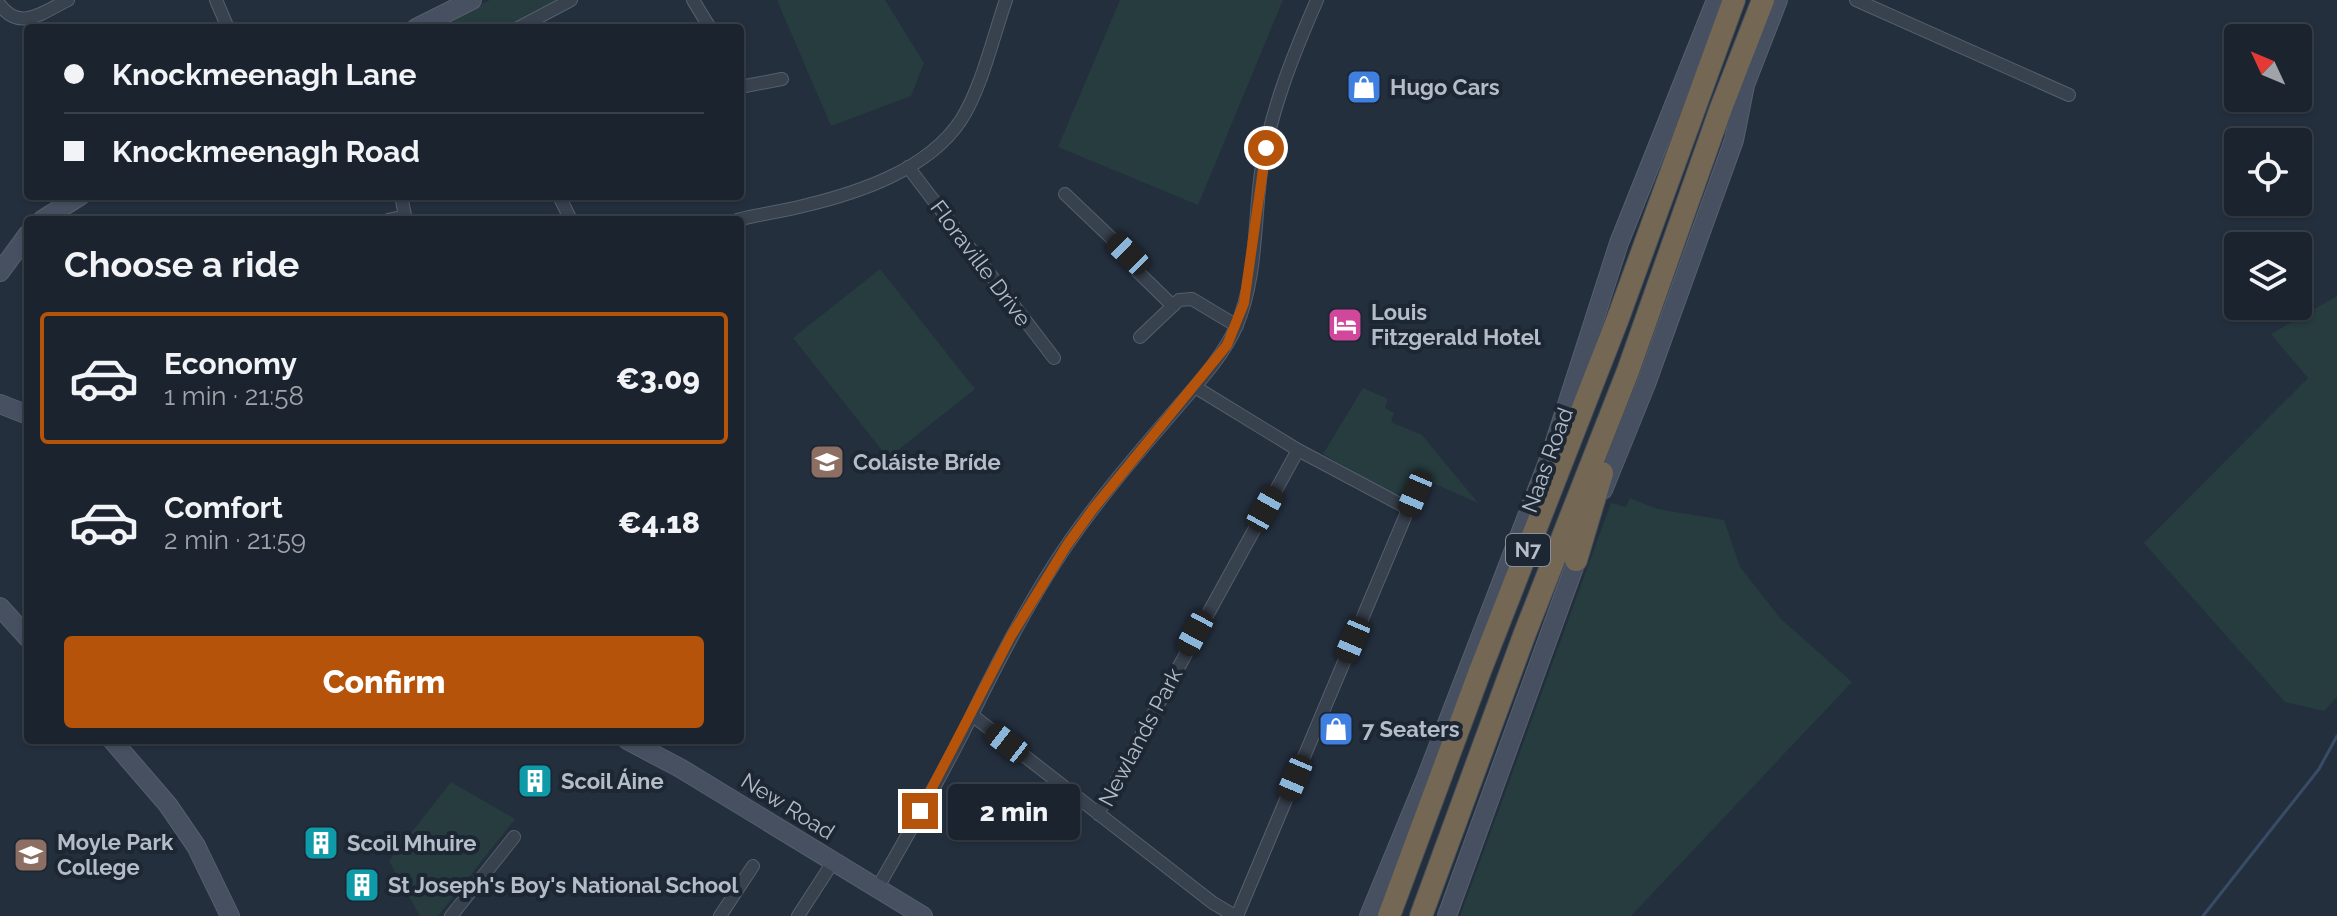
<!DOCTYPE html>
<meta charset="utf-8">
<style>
body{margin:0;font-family:Raleway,sans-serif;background:#242b36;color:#f1f3f6;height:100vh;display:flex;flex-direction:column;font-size:30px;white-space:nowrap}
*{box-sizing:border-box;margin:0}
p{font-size:26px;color:#a0a4aa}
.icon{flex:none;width:44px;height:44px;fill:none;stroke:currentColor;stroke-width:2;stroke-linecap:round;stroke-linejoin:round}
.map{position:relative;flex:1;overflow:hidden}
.details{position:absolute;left:24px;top:216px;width:720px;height:528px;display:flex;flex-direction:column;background:#1b232e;border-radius:8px;box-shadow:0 2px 6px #0004,0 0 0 2px #39404a}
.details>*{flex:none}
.guide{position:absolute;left:24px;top:24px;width:720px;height:176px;border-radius:8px;box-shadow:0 2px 6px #0004,0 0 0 2px #39404a;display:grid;align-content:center;height:176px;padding:0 40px;background:#1b232e}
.needle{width:52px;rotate:314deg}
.controls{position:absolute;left:2224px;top:24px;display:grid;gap:16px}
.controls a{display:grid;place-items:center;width:88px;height:88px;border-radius:8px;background:#1b232e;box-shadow:0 2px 6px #0004,0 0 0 2px #39404a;font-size:40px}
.end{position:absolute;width:36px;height:36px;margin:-18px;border:10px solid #b45309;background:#fff;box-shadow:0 0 0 4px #fff}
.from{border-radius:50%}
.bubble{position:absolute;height:56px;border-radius:8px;background:#1b232e;box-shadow:0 2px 6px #0004,0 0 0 2px #39404a;font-size:26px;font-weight:800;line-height:56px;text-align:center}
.car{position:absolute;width:24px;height:48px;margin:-24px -12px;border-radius:10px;box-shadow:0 0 6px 2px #0007;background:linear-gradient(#222 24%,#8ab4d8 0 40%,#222 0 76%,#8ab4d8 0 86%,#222 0)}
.guide b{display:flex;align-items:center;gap:28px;height:76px;font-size:30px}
.guide b+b{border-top:2px solid #39404a}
.guide i{width:20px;height:20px;background:#f1f3f6}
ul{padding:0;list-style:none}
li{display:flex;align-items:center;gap:24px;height:132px;margin:0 16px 12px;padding:0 24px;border:4px solid transparent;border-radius:8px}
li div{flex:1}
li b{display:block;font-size:30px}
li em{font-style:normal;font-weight:800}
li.on{border-color:#b45309}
li>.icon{width:72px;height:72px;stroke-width:1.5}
h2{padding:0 40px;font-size:36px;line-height:96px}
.cta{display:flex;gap:16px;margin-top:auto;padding:16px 40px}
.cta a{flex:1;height:92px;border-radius:8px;background:#b45309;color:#fff;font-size:32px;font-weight:800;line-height:92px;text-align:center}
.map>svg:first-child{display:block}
</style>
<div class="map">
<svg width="2337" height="916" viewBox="0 0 2337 916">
<rect width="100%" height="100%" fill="#242f3e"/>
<path fill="#263c3f" d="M490 0H561L510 28H432Z
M777 0H885L924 63 911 96 831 126Z
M1120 0H1283L1198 205 1058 147Z
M880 269 975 389 888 458 793 338Z
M2337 296V697L2324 711 2285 702 2144 543 2308 378 2271 334Z
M1363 388 1388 399 1385 408 1394 413 1391 422 1422 435 1478 503 1417 476 1405 494H1392L1323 454Z
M1630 498 1657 509 1724 520 1740 567 1781 619 1852 682 1631 916H1460L1611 503 1626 507Z
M451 782 515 819 438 916H420L389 861Z"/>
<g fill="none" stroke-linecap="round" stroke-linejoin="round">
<path stroke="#394c67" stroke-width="3" d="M2203 916 2319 769 2337 736"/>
<defs>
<path id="street" d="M216 0 228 28
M693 0 710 28
M1856 0 2069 95
M0 5C20 32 43 12 68 0
M518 28 571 0
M740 87 782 79
M908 167 1054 358
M1065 194 1128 254 1138 272 1173 306
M401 196 406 220
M559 196 571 220
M388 220 405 216
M737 220C758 214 781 212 803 206 858 193 928 170 961 120 982 87 993 37 1006 0
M1140 337 1179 300 1192 299 1237 326
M1195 387 1298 450 1409 509
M972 715 1213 903 1235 916
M1098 814 1298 450
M878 887C910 831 943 774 971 717 1000 657 1031 597 1069 542 1101 496 1138 453 1175 410 1197 384 1222 358 1236 327 1257 280 1254 223 1261 172 1270 112 1293 55 1317 0
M451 916 514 837
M720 916 753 866
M798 916 833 862
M1237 916 1421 479"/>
<path id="secondary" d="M416 28 472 0
M42 220 80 196
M0 272 28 234
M0 404 28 415
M1603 490 1646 384 1734 140 1745 85 1778 0
M0 607 28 638
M112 740 168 805 196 846 230 916
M627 740 680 768 923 916
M1369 916 1426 778 1551 454 1619 243 1716 0
M1447 916 1581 548"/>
<path id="highway" d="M1576 560 1602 473
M1389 916 1480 671 1617 321 1734 0
M1421 916 1525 633 1628 371 1721 108 1763 0"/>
</defs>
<use href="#street" stroke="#565f6c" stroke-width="14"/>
<use href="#secondary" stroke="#565f6c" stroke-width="20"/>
<use href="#highway" stroke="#434c59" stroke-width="24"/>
<use href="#street" stroke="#38414e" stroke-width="12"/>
<use href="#secondary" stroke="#465061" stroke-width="18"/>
<use href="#highway" stroke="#746855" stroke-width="22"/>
</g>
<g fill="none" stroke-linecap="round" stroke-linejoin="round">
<path stroke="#b45309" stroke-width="10" d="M920 811 1011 636 1067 545 1093 509 1227 345 1244 303 1266 148"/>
</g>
<defs>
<symbol id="shop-square" viewBox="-11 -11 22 22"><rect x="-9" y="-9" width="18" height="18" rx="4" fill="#3f7fe0" stroke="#1d2633"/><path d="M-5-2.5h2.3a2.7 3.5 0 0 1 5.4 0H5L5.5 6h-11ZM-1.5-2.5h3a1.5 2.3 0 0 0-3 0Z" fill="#fff"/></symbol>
<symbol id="hotel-square" viewBox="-11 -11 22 22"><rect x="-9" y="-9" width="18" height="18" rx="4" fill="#d1479c" stroke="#1d2633"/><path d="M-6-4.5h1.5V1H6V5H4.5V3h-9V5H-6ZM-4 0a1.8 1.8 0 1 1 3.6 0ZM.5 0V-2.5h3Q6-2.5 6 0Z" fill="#fff"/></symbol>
<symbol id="school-square" viewBox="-11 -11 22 22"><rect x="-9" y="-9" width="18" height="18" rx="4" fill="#8d6e63" stroke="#1d2633"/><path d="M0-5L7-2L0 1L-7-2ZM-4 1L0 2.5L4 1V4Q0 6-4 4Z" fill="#fff"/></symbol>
<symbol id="building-square" viewBox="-11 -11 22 22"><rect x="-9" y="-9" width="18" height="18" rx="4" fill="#0f9aa8" stroke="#1d2633"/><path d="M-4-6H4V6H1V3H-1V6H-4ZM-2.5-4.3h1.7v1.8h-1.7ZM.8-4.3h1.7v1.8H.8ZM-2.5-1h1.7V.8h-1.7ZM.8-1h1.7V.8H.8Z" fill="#fff"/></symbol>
</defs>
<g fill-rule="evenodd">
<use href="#shop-square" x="1344" y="67" width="40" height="40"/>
<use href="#hotel-square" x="1325" y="305" width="40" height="40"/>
<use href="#school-square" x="807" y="442" width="40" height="40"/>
<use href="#shop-square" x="1316" y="709" width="40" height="40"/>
<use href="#building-square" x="515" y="761" width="40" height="40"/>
<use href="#building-square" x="301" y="823" width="40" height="40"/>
<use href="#school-square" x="11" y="835" width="40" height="40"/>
<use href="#building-square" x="342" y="865" width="40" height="40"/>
</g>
<g text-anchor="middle" stroke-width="8" stroke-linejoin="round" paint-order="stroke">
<rect fill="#1d2633" stroke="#878f9c" stroke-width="2" x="1506" y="534" width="44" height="32" rx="6"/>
<g font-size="20" font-weight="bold" fill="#b4bcc9">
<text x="1528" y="557">N7</text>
</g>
<g font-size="22" font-weight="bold" fill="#b4bcc9" stroke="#1d2633" text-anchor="start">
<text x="1390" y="95">Hugo Cars</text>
<text x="1371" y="320">Louis<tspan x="1371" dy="25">Fitzgerald Hotel</tspan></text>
<text x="853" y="470">Coláiste Bríde</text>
<text x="1362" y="737">7 Seaters</text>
<text x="561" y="789">Scoil Áine</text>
<text x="57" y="850">Moyle Park<tspan x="57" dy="25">College</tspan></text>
<text x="347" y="851">Scoil Mhuire</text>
<text x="388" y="893">St Joseph's Boy's National School</text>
</g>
<g font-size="22" fill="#b4bcc9" stroke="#1d2633">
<text transform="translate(981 263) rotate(53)" y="8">Floraville Drive</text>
<text transform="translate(1547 460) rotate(-70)" y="8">Naas Road</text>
<text transform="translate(1140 737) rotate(-62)" y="8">Newlands Park</text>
<text transform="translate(788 806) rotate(32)" y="8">New Road</text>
</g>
</g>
</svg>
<div class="controls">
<a><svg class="needle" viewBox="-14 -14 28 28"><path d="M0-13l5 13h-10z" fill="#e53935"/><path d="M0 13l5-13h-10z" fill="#a0a4aa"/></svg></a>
<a><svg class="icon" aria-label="locate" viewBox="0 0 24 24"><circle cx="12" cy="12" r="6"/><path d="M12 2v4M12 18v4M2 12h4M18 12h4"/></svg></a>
<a><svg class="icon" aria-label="layers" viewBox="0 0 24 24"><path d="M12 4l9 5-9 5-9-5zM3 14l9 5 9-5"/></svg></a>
</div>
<i class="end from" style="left:1266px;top:148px"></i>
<i class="end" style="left:920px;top:811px"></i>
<div class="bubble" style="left:948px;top:784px;width:132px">2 min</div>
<i class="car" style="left:1128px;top:254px;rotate:314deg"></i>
<i class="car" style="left:1415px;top:494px;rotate:203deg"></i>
<i class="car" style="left:1265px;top:509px;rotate:29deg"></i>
<i class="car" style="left:1195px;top:633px;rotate:208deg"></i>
<i class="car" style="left:1353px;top:640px;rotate:203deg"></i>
<i class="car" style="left:1007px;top:743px;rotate:308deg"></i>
<i class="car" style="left:1295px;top:778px;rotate:203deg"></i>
<div class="guide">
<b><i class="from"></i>Knockmeenagh Lane</b>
<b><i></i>Knockmeenagh Road</b>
</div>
<section class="details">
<h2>Choose a ride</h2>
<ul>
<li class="on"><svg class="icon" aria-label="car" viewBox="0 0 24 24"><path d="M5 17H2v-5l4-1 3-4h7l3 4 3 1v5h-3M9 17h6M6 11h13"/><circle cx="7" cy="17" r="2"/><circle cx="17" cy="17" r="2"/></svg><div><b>Economy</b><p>1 min · 21:58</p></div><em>€3.09</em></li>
<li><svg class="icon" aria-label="car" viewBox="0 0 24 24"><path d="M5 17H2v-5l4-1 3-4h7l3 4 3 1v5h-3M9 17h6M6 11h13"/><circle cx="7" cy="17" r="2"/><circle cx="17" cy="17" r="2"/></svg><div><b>Comfort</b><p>2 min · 21:59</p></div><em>€4.18</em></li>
</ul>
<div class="cta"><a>Confirm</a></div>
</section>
</div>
